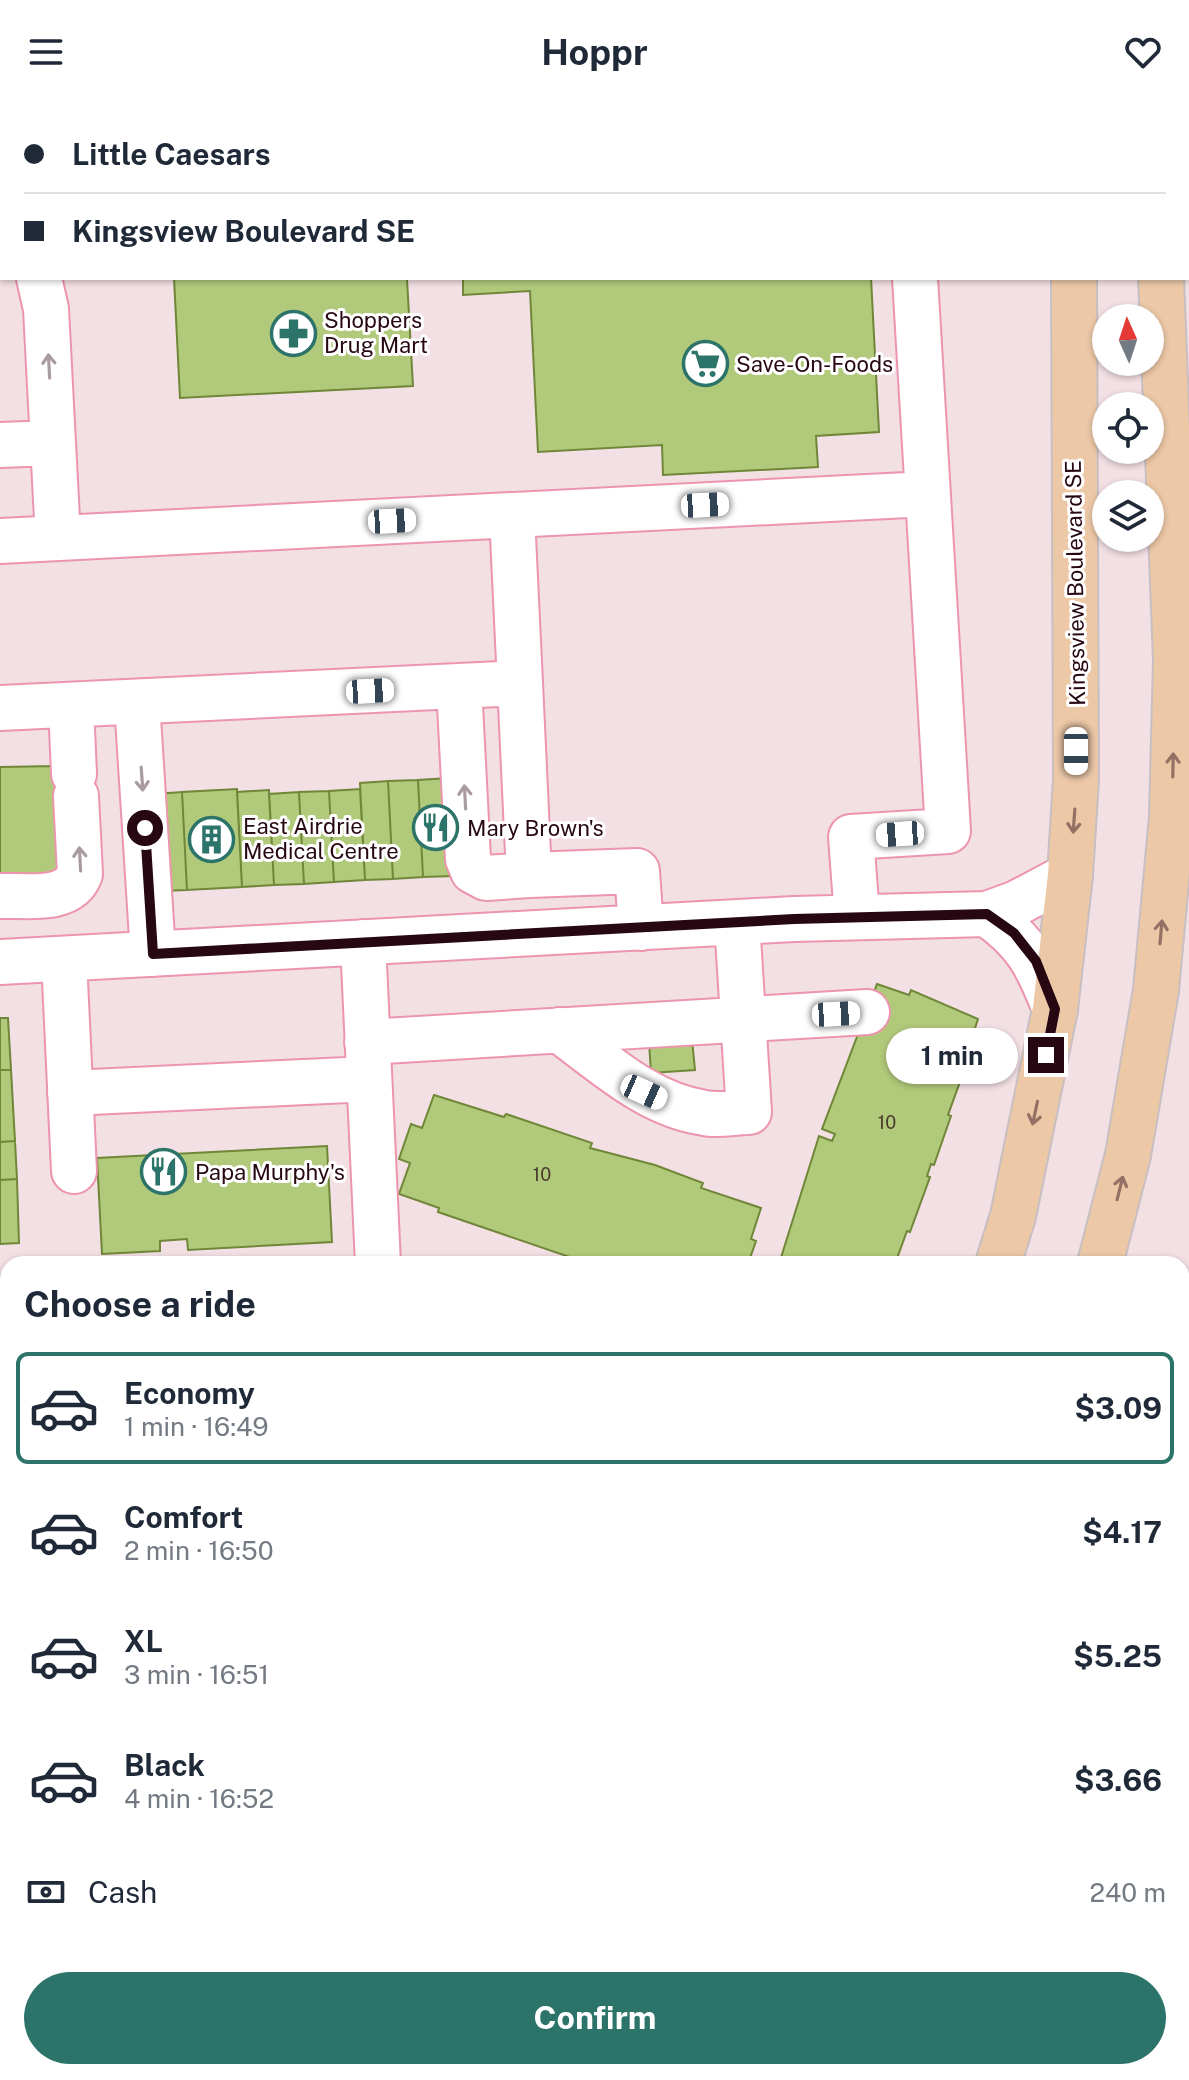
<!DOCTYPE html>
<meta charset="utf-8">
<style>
body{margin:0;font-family:"Public Sans",sans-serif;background:#f6f6f7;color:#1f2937;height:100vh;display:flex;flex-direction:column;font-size:30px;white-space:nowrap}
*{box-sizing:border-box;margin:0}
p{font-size:26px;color:#747a83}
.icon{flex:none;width:44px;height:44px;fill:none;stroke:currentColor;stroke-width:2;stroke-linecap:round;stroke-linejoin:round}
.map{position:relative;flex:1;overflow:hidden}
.details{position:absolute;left:0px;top:1152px;width:1190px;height:824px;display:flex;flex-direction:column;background:#fff;border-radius:24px 24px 0 0;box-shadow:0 2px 6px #0004}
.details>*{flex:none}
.hud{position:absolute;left:0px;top:0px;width:1190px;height:176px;box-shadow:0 2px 6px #0004;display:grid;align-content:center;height:176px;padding:0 24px;background:#fff}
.needle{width:52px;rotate:357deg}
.fabs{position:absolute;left:1092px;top:200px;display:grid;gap:16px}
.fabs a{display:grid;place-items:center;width:72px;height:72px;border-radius:50%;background:#fff;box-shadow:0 2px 6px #0004;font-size:40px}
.end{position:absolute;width:36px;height:36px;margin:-18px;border:10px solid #260712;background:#fff;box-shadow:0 0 0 4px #fff}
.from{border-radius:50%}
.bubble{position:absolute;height:56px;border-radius:28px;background:#fff;box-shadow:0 2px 6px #0004;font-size:26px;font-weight:700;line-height:56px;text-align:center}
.car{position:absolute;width:24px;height:48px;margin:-24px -12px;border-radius:10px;box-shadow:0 0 6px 2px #0007;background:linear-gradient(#fff 24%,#345 0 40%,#fff 0 76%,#345 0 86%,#fff 0)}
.hud b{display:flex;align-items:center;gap:28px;height:76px;font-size:30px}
.hud b+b{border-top:2px solid #e0e1e3}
.hud i{width:20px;height:20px;background:#1f2937}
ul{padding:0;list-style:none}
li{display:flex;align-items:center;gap:24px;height:112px;margin:0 16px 12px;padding:0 8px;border:4px solid transparent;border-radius:12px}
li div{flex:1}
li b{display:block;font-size:30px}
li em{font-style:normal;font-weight:700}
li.active{border-color:#2c7369}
li>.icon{width:72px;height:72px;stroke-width:1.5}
h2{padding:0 24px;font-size:36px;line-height:96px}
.pay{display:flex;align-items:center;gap:20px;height:88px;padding:0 24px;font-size:30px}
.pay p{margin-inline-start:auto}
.cta{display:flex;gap:16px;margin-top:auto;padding:16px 24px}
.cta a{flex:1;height:92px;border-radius:48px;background:#2c7369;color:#fff;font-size:32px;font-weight:700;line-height:92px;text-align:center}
header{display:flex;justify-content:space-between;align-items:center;height:104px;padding:0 24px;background:#fff;font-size:36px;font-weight:700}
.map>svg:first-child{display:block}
</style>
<header><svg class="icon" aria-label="menu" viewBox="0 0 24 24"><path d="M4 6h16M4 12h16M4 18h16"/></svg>Hoppr<svg class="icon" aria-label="heart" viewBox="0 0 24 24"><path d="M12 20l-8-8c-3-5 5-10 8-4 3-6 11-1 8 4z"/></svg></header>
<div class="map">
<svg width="1189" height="1976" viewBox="0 0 1189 1976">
<rect width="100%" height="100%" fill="#f3e0e4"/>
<path fill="#f894af" d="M8 1548V1820L0 1828V1549Z
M1184 1832 1189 1834V1976H1095L1100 1968H1182Z"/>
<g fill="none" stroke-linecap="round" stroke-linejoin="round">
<path stroke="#3ba6ef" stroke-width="10" d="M1182 1328 1189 1304"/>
</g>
<path fill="#b1c97a" stroke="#708638" stroke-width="2" d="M174 174H434L407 175 413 282 180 294Z
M463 174H871L879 328 816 332 818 363 663 371 662 341 538 348 530 187 463 191Z
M56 662 61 776 0 779V663Z
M449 674 454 772 423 773 418 676Z
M418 676 423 773 393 775 388 677Z
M388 677 393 775 365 776 360 679Z
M237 685 242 783 187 786 182 688Z
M360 685 365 776 334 778 329 687Z
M269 686 274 781 242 783 237 688Z
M329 687 334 778 304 780 299 688Z
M182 688 187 786 159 787 154 690Z
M299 688 304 780 274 781 269 690Z
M877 880 909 891 911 886 978 915 962 963 965 964 948 1011 951 1012 934 1061 931 1060 927 1072 930 1073 910 1128 907 1127 895 1160H779L819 1032 832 1037 835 1030 822 1025Z
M0 914H8L11 966H0Z
M692 935 695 966 651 969 649 938Z
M0 966H11L15 1037 0 1038Z
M434 991 504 1013 506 1010 592 1039 590 1044 655 1061 703 1079 701 1084 761 1104 751 1135 756 1137 748 1160H590L438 1108 439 1104 399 1090 410 1059 399 1055 411 1020 422 1024Z
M15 1037 17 1075 0 1076V1038Z
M327 1042 332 1138 188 1146 187 1135 160 1137V1147L102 1150 97 1054Z
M17 1075 19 1139 0 1140V1076Z
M267 1968H405L397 1976H259Z
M913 1968H1048L1042 1976H907Z"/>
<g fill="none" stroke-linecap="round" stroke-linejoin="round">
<defs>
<path id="minor" d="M0 152H2
M39 174 46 205 53 339
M0 341 53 339 58 434
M0 437 927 390
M520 579 529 771 637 767 641 824
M459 582 468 755 473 767 486 774 529 771
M137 598 153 850
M71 601 74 670
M0 604 520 579 512 411
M0 792C27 791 69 799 80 770L76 692
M987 810C1027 838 1037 860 1055 905
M857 812 851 733 948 727 915 174
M363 838 378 1160
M64 855 74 1067
M0 858 794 815 987 810 1017 799 1070 771
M559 926C603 958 648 1001 705 1009 718 1012 735 1008 749 1008L737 818
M367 938 867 908
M70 989 369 975
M0 1219H8
M1182 1460 1189 1463
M1182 1513 1189 1516
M1182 1615 1189 1618
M1182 1719 1189 1722
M0 1894 8 1886
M177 1976 185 1968"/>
<path id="major" d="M759 0 778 2
M1071 0V2
M1150 0V2
M514 2 554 0
M0 28H2
M1188 78 1189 74
M998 1160 1013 1112 1055 905 1070 771 1076 675 1074 174
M1100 1160 1128 1051 1156 886 1172 713 1176 555 1161 174
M556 1976 562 1968
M686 1976 693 1968"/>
</defs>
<use href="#minor" stroke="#ec95ac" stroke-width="48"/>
<use href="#major" stroke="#c7bfc1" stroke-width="48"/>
<use href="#minor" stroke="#fff" stroke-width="44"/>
<use href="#major" stroke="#ecc8a7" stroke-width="44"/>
</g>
<defs><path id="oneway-shaft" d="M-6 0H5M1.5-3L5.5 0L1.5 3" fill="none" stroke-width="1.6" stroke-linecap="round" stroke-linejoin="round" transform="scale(2)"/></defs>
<g stroke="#a89ca0">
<use href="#oneway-shaft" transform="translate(49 262) rotate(-93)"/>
<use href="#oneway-shaft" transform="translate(142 675) rotate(86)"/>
<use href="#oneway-shaft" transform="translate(465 693) rotate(-93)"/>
<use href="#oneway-shaft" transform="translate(80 755) rotate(-93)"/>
</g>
<g stroke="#937164">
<use href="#oneway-shaft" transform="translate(1173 661) rotate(-89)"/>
<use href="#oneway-shaft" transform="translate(1074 717) rotate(94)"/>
<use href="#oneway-shaft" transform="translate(1161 828) rotate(-85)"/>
<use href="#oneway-shaft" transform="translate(1035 1009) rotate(102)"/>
<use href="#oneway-shaft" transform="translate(1120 1084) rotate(-76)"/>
</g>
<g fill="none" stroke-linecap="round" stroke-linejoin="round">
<path stroke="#260712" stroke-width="10" d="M145 724 153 850 794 815 987 810 1014 829 1036 857 1055 905 1046 951"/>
</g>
<defs>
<symbol id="pharmacy-ring" viewBox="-11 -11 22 22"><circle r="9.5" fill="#fff" stroke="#2c7369" stroke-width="1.5"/><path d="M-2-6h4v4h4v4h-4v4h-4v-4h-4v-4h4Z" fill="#2c7369"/></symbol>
<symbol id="supermarket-ring" viewBox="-11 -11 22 22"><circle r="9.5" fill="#fff" stroke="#2c7369" stroke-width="1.5"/><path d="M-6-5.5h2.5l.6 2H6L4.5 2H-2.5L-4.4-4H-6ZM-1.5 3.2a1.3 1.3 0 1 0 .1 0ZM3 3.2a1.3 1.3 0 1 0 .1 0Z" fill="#2c7369"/></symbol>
<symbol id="restaurant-ring" viewBox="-11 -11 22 22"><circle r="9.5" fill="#fff" stroke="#2c7369" stroke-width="1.5"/><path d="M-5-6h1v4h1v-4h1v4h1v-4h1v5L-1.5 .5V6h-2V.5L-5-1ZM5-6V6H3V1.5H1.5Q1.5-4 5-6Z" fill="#2c7369"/></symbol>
<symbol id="building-ring" viewBox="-11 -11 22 22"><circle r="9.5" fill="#fff" stroke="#2c7369" stroke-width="1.5"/><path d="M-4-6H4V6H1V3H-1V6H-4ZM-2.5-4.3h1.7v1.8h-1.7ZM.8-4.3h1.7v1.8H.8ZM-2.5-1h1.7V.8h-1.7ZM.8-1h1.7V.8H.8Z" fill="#2c7369"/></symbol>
</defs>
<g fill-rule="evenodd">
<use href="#pharmacy-ring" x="268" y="204" width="51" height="51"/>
<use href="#supermarket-ring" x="680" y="234" width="51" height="51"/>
<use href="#restaurant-ring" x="410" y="698" width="51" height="51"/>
<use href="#building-ring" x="186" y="710" width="51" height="51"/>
<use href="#restaurant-ring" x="138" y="1042" width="51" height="51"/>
</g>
<g text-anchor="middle" stroke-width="6" stroke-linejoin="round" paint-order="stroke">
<g font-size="18" fill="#49382c">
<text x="887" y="1025">10</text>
<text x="542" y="1077">10</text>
</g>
<g font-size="22" fill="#260712" stroke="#fff" text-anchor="start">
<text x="324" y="224">Shoppers<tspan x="324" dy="25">Drug Mart</tspan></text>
<text x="736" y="268">Save-On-Foods</text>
<text x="243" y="730">East Airdrie<tspan x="243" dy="25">Medical Centre</tspan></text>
<text x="467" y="732">Mary Brown's</text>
<text x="195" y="1076">Papa Murphy's</text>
</g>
<g font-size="22" fill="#260712" stroke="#fff">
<text transform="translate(1075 479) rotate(-91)" y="8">Kingsview Boulevard SE</text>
</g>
</g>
</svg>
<div class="fabs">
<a><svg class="needle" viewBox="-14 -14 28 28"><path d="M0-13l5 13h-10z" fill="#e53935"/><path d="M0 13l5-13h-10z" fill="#747a83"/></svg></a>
<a><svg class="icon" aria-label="locate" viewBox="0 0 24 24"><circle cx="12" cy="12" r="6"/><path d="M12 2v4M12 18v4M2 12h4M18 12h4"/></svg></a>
<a><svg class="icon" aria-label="layers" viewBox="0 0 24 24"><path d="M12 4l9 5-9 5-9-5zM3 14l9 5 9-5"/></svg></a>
</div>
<i class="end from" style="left:145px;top:724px"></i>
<i class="end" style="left:1046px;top:951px"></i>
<div class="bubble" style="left:886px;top:924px;width:132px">1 min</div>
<i class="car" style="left:705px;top:401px;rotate:87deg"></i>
<i class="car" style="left:392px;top:417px;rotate:87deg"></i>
<i class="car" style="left:370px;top:587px;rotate:87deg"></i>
<i class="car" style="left:1076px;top:647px;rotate:180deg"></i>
<i class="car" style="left:900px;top:730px;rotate:266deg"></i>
<i class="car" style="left:836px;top:910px;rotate:87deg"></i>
<i class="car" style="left:644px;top:988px;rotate:114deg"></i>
<div class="hud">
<b><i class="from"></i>Little Caesars</b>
<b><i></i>Kingsview Boulevard SE</b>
</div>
<section class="details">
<h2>Choose a ride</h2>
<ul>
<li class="active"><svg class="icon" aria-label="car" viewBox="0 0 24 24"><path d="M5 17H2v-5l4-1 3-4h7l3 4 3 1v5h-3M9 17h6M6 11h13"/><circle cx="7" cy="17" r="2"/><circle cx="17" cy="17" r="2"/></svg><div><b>Economy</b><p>1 min · 16:49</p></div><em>$3.09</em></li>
<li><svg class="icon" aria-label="car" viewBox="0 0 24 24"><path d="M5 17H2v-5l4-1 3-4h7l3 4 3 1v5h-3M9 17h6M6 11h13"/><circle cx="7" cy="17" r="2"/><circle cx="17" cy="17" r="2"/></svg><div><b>Comfort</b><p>2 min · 16:50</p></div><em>$4.17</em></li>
<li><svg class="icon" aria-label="car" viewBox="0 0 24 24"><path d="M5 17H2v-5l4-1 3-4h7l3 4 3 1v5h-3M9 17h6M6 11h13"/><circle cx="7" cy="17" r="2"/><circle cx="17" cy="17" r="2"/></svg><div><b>XL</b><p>3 min · 16:51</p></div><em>$5.25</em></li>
<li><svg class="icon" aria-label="car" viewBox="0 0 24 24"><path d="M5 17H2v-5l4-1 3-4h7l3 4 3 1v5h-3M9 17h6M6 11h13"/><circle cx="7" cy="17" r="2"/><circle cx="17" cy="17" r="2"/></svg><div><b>Black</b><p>4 min · 16:52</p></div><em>$3.66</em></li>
</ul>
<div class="pay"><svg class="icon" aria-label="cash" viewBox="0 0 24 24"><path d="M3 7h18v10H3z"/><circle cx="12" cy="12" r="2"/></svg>Cash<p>240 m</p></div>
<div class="cta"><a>Confirm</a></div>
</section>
</div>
